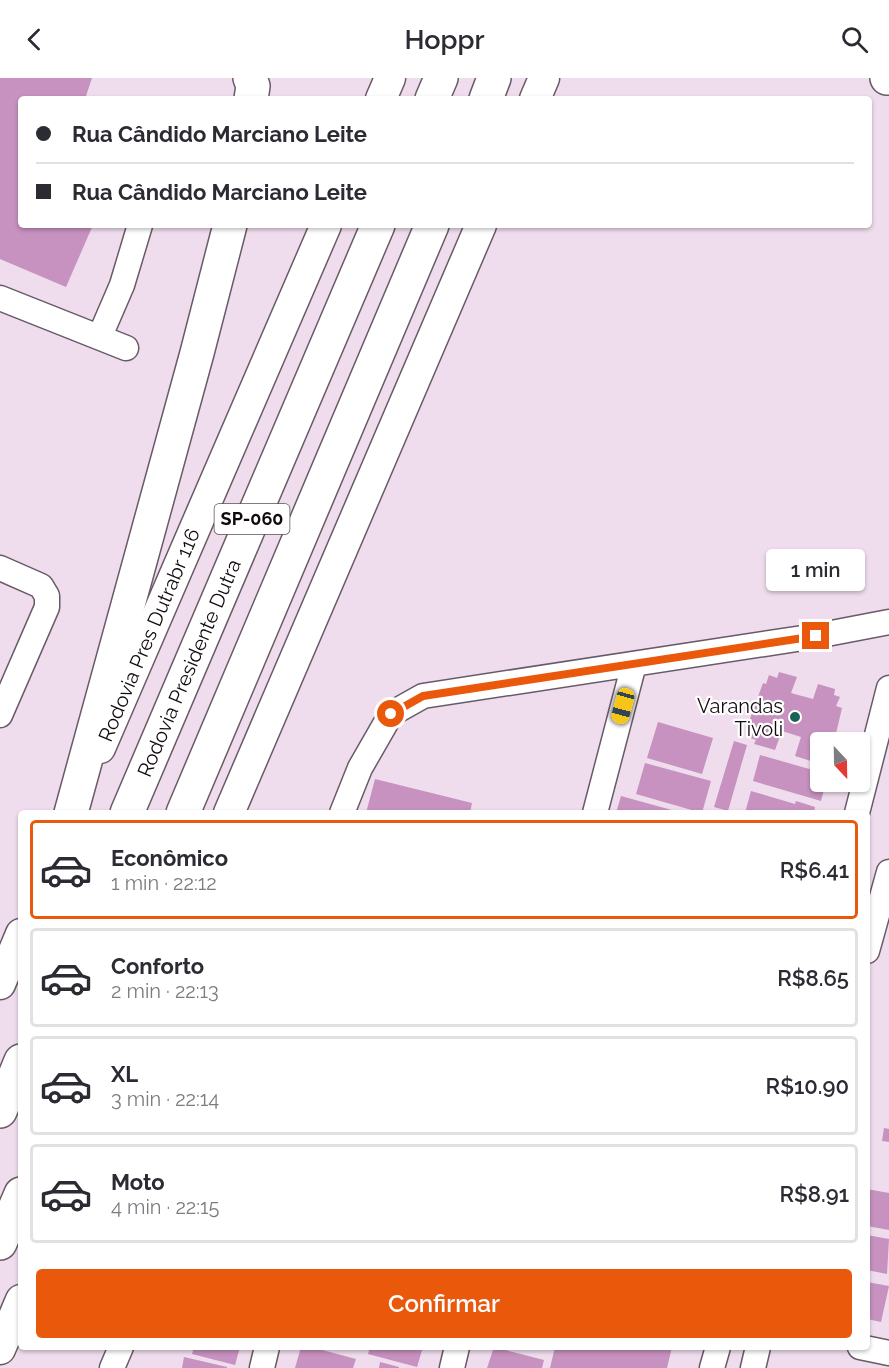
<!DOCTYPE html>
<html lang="pt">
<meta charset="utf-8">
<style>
body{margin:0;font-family:Raleway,sans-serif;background:#f2f2f3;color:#2b2b33;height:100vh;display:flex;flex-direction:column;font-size:22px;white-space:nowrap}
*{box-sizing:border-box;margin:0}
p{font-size:20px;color:#7c7c81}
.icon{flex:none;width:33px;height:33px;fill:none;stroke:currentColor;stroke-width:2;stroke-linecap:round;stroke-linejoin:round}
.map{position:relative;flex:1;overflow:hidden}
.drawer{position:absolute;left:18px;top:732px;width:852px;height:540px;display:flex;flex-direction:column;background:#fff;border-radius:6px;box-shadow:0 2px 4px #0004}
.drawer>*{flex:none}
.banner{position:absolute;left:18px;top:18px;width:854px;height:132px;border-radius:6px;box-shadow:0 2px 4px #0004;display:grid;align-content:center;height:132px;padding:0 18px;background:#fff}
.needle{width:39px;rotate:158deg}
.fabs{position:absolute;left:810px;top:654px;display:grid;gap:12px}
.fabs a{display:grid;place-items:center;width:60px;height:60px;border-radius:6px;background:#fff;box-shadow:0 2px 4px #0004;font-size:30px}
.end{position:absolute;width:27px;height:27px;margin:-14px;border:8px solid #ea580c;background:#fff;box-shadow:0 0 0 3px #fff}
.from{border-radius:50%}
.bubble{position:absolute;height:42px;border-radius:6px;background:#fff;box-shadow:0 2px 4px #0004;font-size:20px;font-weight:600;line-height:42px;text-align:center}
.car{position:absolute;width:18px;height:36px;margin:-18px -9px;border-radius:8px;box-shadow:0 0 4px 2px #0007;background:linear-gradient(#f5c518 24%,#345 0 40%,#f5c518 0 76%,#345 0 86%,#f5c518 0)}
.banner b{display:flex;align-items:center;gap:21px;height:57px;font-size:22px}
.banner b+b{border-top:2px solid #e1e1e2}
.banner i{width:15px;height:15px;background:#2b2b33}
ul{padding:10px 0 0;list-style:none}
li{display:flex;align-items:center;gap:18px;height:99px;margin:0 12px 9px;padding:0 6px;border:3px solid #e1e1e2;border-radius:6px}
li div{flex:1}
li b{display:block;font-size:22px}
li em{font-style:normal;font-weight:600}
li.current{border-color:#ea580c}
li>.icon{width:54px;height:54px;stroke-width:1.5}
.action{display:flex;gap:12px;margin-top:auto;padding:12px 18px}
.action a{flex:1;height:69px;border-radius:6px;background:#ea580c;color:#fff;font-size:24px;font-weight:600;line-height:69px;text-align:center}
header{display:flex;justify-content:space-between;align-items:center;height:78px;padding:0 18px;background:#fff;font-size:27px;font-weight:600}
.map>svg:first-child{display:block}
</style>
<header><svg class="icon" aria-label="back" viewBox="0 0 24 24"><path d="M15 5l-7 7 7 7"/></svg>Hoppr<svg class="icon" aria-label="search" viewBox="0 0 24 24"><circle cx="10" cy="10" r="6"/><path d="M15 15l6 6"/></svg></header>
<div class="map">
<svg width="889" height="1290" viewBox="0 0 889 1290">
<rect width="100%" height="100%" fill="#efdded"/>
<path fill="#c791c0" d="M0 0H92L85 21H21V147H93L66 209 0 181Z
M779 594 797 599 791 615 813 621 818 606 835 611 834 617 840 619 836 628 842 630 834 664H820V678L816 677 814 684 795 678 801 659 782 653 775 672 754 666 756 662 748 659 751 650 747 649 763 605 766 606 769 597 777 600Z
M658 644 713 660 702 696 647 680Z
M734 663 747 667 728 733 714 729Z
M760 677 820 694V704H826L821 723 753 703Z
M645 685 711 703 702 735 636 716Z
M375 701 472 725 470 735H366Z
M751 713 795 726 796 723 815 729 814 735H745Z
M621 718 679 734V735H616Z
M884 1050 889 1051V1064L882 1063Z
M867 1111 889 1115V1152L867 1148Z
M867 1157 889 1161 887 1196 867 1192Z
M867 1204 889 1208 881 1244 867 1241Z
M194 1269H240L235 1287 192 1276Z
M301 1269H311L356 1281 353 1290H295Z
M370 1269H423L417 1289 368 1276Z
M494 1269 544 1282 542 1290H487Z
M555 1269H672L667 1290H550Z
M184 1279 227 1289V1290H182Z
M380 1284 399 1289V1290H379Z"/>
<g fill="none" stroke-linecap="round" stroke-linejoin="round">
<defs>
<path id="minor" d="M0 220 126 270
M100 258 122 207 140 147
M0 490 41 508 47 518V529L0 637
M342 735 360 690 391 636 423 618 816 558 889 544
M595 735 634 586
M857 735 889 610
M867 873 889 794
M860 1269 889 1275
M112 1290 121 1269
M262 1290 267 1269
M452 1290 457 1269
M712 1290 718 1269
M753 1290 758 1269"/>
<path id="major" d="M381 21 390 0
M535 21 544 0
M100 670 326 147
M229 735 481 147
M0 906 21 856
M0 1271 21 1222"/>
<path id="highway" d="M250 0 253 8 251 21
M887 0H889
M432 21 441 0
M486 21 494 0
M71 735 197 275 230 147
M127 735 378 147
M183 735 432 147
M0 1033 21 983
M0 1165 21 1116"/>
</defs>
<use href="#minor" stroke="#695a67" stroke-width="27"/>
<use href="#major" stroke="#695a67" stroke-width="33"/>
<use href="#highway" stroke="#695a67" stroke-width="36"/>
<use href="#minor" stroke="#fff" stroke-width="24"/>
<use href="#major" stroke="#fff" stroke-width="30"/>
<use href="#highway" stroke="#fff" stroke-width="33"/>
</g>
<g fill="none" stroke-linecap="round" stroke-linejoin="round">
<path stroke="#ea580c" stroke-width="8" d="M391 636 423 618 816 558"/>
</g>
<circle fill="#1a6257" stroke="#fff" stroke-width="2" cx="795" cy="639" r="6"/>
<g text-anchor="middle" stroke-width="4.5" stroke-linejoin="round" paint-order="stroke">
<rect fill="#fff" stroke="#585457" stroke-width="1.5" x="214.5" y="426" width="75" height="30" rx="4.5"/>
<g font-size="18" font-weight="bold" fill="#100a0f">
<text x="252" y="447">SP-060</text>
</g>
<g font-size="20" fill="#100a0f" stroke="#fff">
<text transform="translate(149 557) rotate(-67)" y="7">Rodovia Pres Dutrabr 116</text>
<text transform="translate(189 590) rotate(-67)" y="7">Rodovia Presidente Dutra</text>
</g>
<g font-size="20" fill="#100a0f" stroke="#fff" text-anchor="end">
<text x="783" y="635">Varandas<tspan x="783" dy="23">Tivoli</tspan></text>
</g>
</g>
</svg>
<div class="fabs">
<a><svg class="needle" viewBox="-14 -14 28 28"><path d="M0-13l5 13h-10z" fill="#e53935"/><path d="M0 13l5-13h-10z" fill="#7c7c81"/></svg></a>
</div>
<i class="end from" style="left:391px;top:636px"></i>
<i class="end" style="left:816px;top:558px"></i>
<div class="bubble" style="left:766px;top:471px;width:99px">1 min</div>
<i class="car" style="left:623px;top:628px;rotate:195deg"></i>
<div class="banner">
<b><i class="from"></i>Rua Cândido Marciano Leite</b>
<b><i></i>Rua Cândido Marciano Leite</b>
</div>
<section class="drawer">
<ul>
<li class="current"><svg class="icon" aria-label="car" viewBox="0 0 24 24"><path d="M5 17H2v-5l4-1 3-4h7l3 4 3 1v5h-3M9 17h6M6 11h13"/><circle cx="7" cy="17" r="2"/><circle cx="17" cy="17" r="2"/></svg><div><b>Econômico</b><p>1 min · 22:12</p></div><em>R$6.41</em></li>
<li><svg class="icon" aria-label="car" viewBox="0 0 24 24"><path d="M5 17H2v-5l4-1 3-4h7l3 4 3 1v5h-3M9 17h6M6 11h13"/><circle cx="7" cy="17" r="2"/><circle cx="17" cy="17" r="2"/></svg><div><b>Conforto</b><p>2 min · 22:13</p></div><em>R$8.65</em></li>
<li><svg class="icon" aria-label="car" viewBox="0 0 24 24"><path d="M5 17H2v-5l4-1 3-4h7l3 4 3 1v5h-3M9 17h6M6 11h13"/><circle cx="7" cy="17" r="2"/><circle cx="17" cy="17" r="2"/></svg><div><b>XL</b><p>3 min · 22:14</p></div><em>R$10.90</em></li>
<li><svg class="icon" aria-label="car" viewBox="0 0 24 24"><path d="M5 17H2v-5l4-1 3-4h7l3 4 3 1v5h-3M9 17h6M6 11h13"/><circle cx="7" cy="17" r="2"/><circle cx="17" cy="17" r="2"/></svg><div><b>Moto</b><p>4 min · 22:15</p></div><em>R$8.91</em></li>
</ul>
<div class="action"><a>Confirmar</a></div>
</section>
</div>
